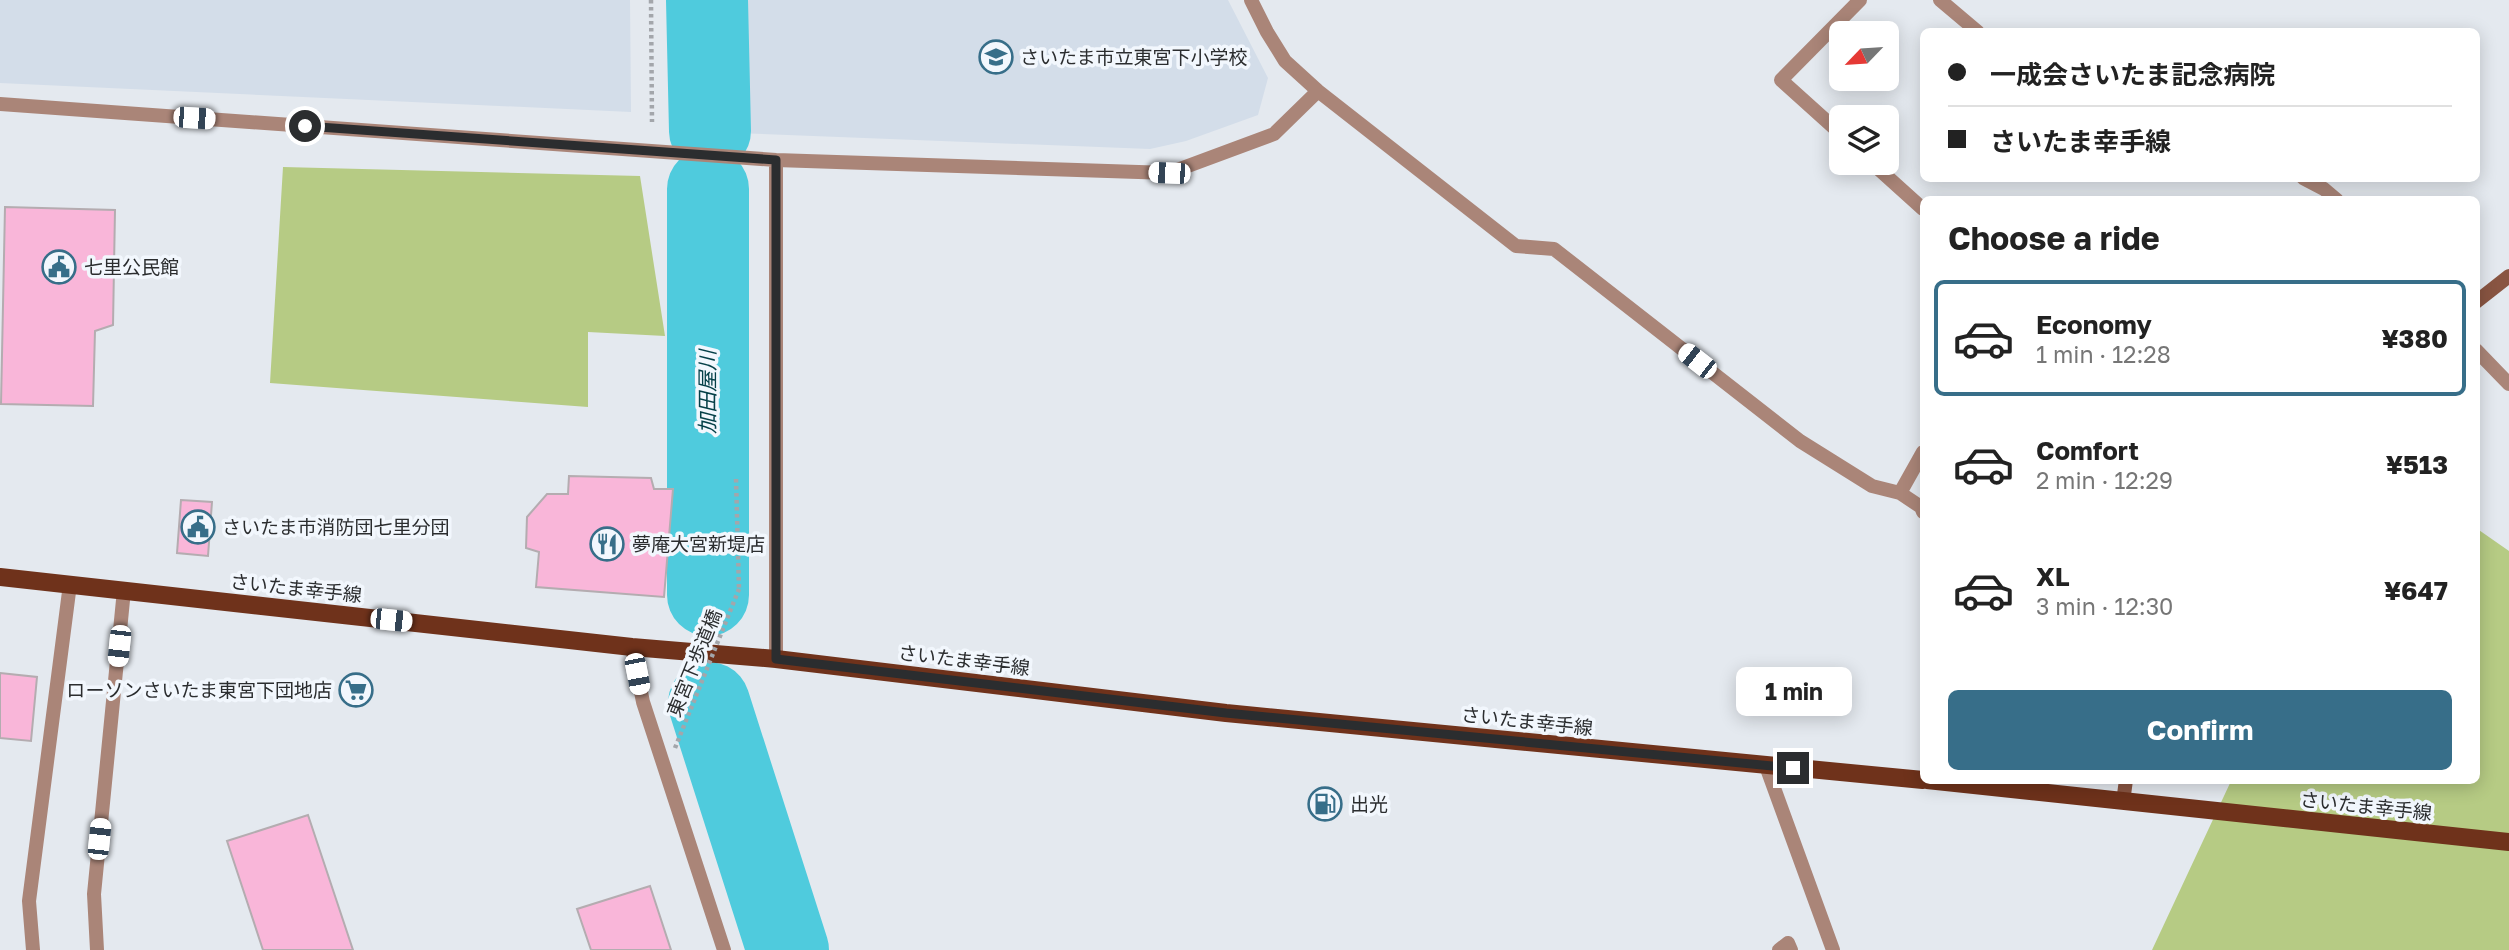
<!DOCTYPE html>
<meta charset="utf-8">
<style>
body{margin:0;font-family:"Golos Text","Noto Sans JP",sans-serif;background:#f2f2f2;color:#222;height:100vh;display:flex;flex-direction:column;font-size:26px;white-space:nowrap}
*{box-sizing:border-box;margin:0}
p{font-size:23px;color:#767676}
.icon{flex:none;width:38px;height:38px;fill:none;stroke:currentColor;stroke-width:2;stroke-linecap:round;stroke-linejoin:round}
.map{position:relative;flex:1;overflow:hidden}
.drawer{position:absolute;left:1920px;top:196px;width:560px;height:588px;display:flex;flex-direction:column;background:#fff;border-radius:10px;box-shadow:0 4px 18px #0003}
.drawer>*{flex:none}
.top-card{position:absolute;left:1920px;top:28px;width:560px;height:154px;border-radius:10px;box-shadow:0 4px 18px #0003;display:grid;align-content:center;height:154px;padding:0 28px;background:#fff}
.needle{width:46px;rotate:245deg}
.fabs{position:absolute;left:1829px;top:21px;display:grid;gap:14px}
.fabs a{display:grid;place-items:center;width:70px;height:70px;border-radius:10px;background:#fff;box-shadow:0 4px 18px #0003;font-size:35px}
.end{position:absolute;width:32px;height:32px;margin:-16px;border:9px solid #2b2d2f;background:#fff;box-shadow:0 0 0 4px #fff}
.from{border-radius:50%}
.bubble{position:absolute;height:49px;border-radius:10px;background:#fff;box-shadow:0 4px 18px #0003;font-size:23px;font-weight:700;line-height:49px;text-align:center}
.car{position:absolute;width:21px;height:42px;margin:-21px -10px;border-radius:9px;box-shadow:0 0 5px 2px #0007;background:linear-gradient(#fff 24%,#345 0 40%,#fff 0 76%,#345 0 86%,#fff 0)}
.top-card b{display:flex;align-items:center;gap:24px;height:66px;font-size:26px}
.top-card b+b{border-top:2px solid #e0e0e0}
.top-card i{width:18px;height:18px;background:#222}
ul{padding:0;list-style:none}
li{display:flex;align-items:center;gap:21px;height:116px;margin:0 14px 10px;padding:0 14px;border:4px solid transparent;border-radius:10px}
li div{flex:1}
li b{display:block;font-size:26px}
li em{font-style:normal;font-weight:700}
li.current{border-color:#376e89}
li>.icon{width:63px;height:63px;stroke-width:1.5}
h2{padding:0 28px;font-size:32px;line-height:84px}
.cta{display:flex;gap:14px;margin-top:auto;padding:14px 28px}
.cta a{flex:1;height:80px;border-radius:10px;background:#376e89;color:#fff;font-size:28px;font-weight:700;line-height:80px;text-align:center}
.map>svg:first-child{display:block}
</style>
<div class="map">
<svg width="2509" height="950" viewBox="0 0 2509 950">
<rect width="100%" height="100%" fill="#e4e9ef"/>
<path fill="#d3dde9" d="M0 0H630L631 112 0 83Z
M735 0H1228L1268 78 1258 115 1186 141 1150 149 735 133Z"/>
<path fill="#b6cb84" d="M283 167 640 176 665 336 588 332V407L270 383Z
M2476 528 2509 551V950H2152L2231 781 2476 780Z"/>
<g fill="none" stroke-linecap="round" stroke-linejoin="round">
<path stroke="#4fcbdd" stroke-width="82" d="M707 0 710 131
M708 189V595
M709 703 788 950"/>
</g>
<path fill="#f9b6d9" stroke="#b4acb0" stroke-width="2" d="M5 207 115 210 113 325 95 331 93 406 1 404Z
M569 476 651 478 654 489H673L664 597 536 587 539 552 526 548 527 517 547 494H568Z
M181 500 212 502 208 556 177 553Z
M0 673 37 677 31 741 0 738Z
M308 815 353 950H263L227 841Z
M650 886 671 950H591L577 909Z"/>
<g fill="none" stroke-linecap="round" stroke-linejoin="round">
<path stroke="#a3a6ab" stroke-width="4.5" stroke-dasharray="3.5 3.5" stroke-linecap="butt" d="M651 0 652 122
M736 479 739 589"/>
<path stroke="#aa8578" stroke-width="14" d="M1251 0 1267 32 1285 61 1318 91 1516 246 1554 249 1800 441 1872 486 1900 493 1921 507 1923 512
M1940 0 1978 32
M0 104 776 160 1169 173 1274 134 1318 91
M1841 134 1781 80 1860 0
M1872 163 1923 209
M2303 178 2324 189 2337 200
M2476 350 2509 384
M1900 493 1923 452
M632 647 643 702 724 950
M776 659V160
M1766 766 1833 950
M33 950 29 901 70 584
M97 950 94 894 124 590
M1779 950 1788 943 1791 950"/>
<path stroke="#895542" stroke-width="14" d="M2476 302 2509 276
M2123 802 2126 780"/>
<path stroke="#6f321b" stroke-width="18" d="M0 577 632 647 776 659 1226 713 1923 780
M1927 780 2509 842"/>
<path stroke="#a3a6ab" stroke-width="4.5" stroke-dasharray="3.5 3.5" stroke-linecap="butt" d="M675 748 739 589"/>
</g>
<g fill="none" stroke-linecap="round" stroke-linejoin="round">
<path stroke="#2b2d2f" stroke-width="9" d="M305 126 776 160V659L1226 713 1793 768"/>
</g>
<defs>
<symbol id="school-ring" viewBox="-11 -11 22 22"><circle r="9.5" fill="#f2f7fd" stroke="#376e89" stroke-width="1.5"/><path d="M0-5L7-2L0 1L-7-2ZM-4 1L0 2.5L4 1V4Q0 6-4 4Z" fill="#376e89"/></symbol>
<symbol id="civic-ring" viewBox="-11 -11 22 22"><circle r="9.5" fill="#f2f7fd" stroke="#376e89" stroke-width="1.5"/><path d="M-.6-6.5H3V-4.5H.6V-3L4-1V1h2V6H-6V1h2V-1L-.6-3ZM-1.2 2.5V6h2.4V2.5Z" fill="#376e89"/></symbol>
<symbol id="restaurant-ring" viewBox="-11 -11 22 22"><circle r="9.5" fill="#f2f7fd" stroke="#376e89" stroke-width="1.5"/><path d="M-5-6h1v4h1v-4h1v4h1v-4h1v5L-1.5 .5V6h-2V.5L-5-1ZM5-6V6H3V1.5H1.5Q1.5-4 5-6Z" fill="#376e89"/></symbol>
<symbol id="supermarket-ring" viewBox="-11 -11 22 22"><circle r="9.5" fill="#f2f7fd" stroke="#376e89" stroke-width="1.5"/><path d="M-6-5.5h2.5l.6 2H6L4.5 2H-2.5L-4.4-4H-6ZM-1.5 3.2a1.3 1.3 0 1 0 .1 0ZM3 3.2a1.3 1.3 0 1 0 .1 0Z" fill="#376e89"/></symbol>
<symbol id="fuel-ring" viewBox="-11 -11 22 22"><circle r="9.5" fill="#f2f7fd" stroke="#376e89" stroke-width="1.5"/><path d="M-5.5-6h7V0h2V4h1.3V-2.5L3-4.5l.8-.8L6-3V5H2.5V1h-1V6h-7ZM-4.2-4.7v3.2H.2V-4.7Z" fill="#376e89"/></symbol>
</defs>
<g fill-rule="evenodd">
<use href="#school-ring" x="977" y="38" width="38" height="38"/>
<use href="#civic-ring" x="40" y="248" width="38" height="38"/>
<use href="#civic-ring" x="179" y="508" width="38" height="38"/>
<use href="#restaurant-ring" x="588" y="525" width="38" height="38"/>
<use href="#supermarket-ring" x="337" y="671" width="38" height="38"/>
<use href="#fuel-ring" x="1306" y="785" width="38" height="38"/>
</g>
<g text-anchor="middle" stroke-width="7" stroke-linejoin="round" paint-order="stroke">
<g font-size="19" fill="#2b2d2f" stroke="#f2f7fd" text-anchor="start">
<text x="1020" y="64">さいたま市立東宮下小学校</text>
<text x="84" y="274">七里公民館</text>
<text x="222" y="534">さいたま市消防団七里分団</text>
<text x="632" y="551">夢庵大宮新堤店</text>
<text x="332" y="697" text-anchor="end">ローソンさいたま東宮下団地店</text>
<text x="1350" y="811">出光</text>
</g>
<g font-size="19" fill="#2b2d2f" stroke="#f2f7fd">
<text transform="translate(296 588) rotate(6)" y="7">さいたま幸手線</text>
<text transform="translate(964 660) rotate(7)" y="7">さいたま幸手線</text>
<text transform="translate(694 663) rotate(-68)" y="7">東宮下歩道橋</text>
<text transform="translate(1527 721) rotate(6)" y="7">さいたま幸手線</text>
<text transform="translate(2366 806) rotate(6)" y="7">さいたま幸手線</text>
</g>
<g font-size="21" font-style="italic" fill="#043f47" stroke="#f2f7fd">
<text transform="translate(708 392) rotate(-90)" y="7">加田屋川</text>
</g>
</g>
</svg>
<div class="fabs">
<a><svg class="needle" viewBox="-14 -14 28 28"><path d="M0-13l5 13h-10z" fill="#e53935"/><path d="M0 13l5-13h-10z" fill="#767676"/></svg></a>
<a><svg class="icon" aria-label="layers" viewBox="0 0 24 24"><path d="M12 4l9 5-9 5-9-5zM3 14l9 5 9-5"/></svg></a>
</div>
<i class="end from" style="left:305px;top:126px"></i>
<i class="end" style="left:1793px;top:768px"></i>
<div class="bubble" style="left:1736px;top:667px;width:116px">1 min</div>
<i class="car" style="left:194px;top:118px;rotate:94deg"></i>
<i class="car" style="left:1169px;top:173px;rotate:272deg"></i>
<i class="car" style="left:1697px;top:361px;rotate:308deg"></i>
<i class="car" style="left:391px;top:620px;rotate:96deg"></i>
<i class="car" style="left:119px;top:646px;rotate:186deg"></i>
<i class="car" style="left:637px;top:674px;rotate:169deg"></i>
<i class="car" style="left:99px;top:839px;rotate:6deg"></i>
<div class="top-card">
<b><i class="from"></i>一成会さいたま記念病院</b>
<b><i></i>さいたま幸手線</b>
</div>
<section class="drawer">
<h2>Choose a ride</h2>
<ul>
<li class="current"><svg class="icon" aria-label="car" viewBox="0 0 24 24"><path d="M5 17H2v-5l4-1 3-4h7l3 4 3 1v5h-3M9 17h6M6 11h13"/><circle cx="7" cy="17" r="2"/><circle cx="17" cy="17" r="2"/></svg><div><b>Economy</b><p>1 min · 12:28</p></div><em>¥380</em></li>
<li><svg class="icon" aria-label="car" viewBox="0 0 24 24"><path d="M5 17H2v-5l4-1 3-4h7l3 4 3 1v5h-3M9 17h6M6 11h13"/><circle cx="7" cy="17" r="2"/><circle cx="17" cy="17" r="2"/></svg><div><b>Comfort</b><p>2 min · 12:29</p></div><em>¥513</em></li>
<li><svg class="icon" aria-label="car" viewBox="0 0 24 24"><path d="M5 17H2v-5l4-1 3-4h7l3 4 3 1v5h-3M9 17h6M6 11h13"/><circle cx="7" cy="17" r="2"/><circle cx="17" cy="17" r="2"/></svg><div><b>XL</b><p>3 min · 12:30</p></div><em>¥647</em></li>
</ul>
<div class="cta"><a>Confirm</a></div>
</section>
</div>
